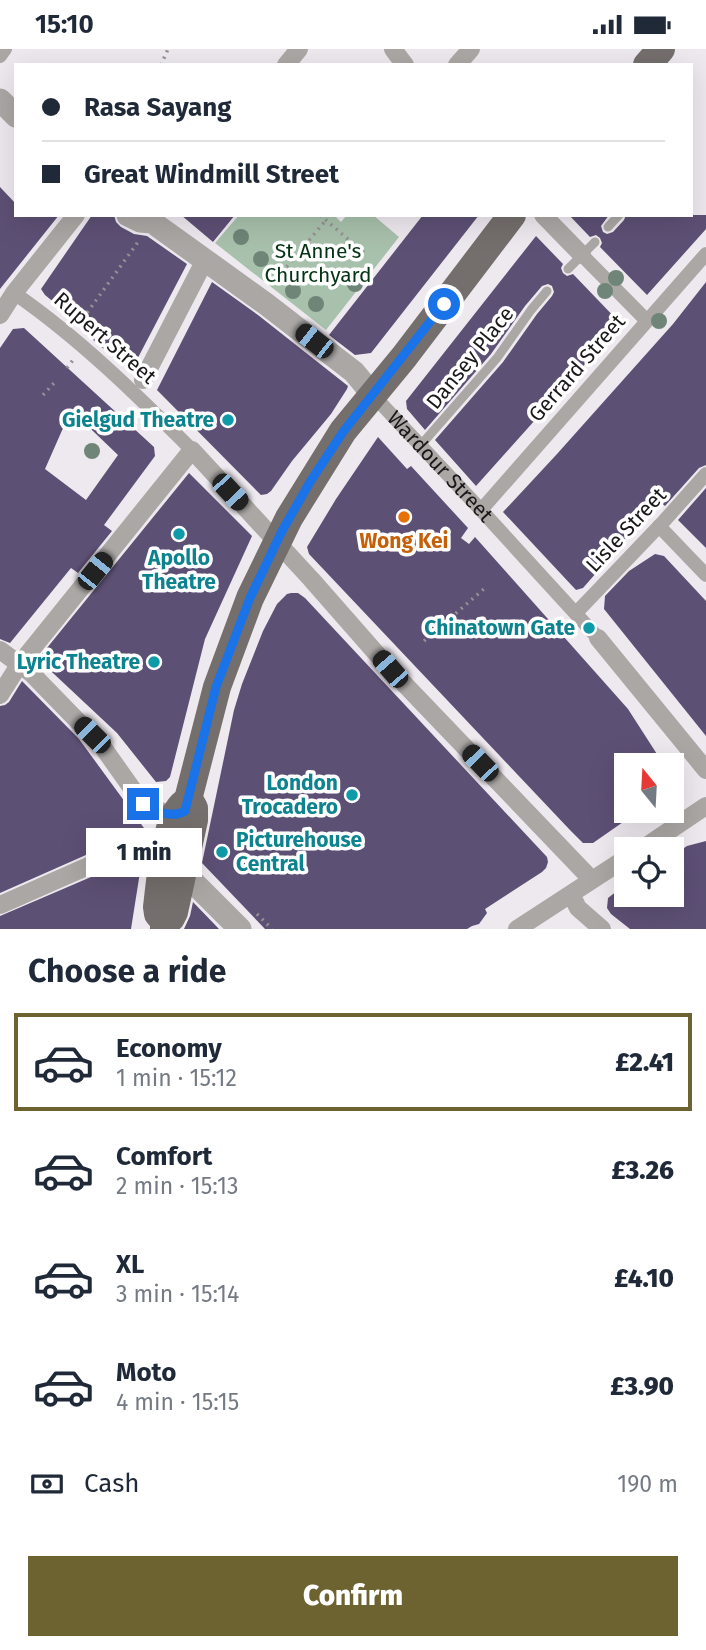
<!DOCTYPE html>
<meta charset="utf-8">
<style>
body{margin:0;font-family:"Fira Sans",sans-serif;background:#f6f6f7;color:#1f2937;height:100vh;display:flex;flex-direction:column;font-size:26px;white-space:nowrap}
*{box-sizing:border-box;margin:0}
p{font-size:23px;color:#747a83}
.icon{flex:none;width:38px;height:38px;fill:none;stroke:currentColor;stroke-width:2;stroke-linecap:round;stroke-linejoin:round}
.map{position:relative;height:880px;overflow:hidden}
.drawer{display:flex;flex-direction:column;background:#fff;flex:1}
.drawer>*{flex:none}
.guide{position:absolute;left:14px;top:14px;width:679px;height:154px;border-radius:0px;box-shadow:0 7px 28px #0002;display:grid;align-content:center;height:154px;padding:0 28px;background:#fff}
.needle{width:46px;rotate:342deg}
.buttons{position:absolute;left:614px;top:704px;display:grid;gap:14px}
.buttons a{display:grid;place-items:center;width:70px;height:70px;border-radius:0px;background:#fff;box-shadow:0 7px 28px #0002;font-size:35px}
.end{position:absolute;width:32px;height:32px;margin:-16px;border:9px solid #1a73e8;background:#fff;box-shadow:0 0 0 4px #fff}
.from{border-radius:50%}
.bubble{position:absolute;height:49px;border-radius:0px;background:#fff;box-shadow:0 7px 28px #0002;font-size:23px;font-weight:800;line-height:49px;text-align:center}
.car{position:absolute;width:21px;height:42px;margin:-21px -10px;border-radius:9px;box-shadow:0 0 5px 2px #0007;background:linear-gradient(#222 24%,#8ab4d8 0 40%,#222 0 76%,#8ab4d8 0 86%,#222 0)}
.guide b{display:flex;align-items:center;gap:24px;height:66px;font-size:26px}
.guide b+b{border-top:2px solid #e0e1e3}
.guide i{width:18px;height:18px;background:#1f2937}
ul{padding:0;list-style:none}
li{display:flex;align-items:center;gap:21px;height:98px;margin:0 14px 10px;padding:0 14px;border:4px solid transparent;border-radius:0px}
li div{flex:1}
li b{display:block;font-size:26px}
li em{font-style:normal;font-weight:800}
li.current{border-color:#6c6330}
li>.icon{width:63px;height:63px;stroke-width:1.5}
h2{padding:0 28px;font-size:32px;line-height:84px}
.pay{display:flex;align-items:center;gap:18px;height:77px;padding:0 28px;font-size:26px}
.pay p{margin-inline-start:auto}
.action{display:flex;gap:14px;margin-top:auto;padding:14px 28px}
.action a{flex:1;height:80px;border-radius:0px;background:#6c6330;color:#fff;font-size:28px;font-weight:800;line-height:80px;text-align:center}
.status{display:flex;justify-content:space-between;align-items:center;height:49px;padding:0 35px;background:#fff;direction:ltr}
.status svg{height:19px;fill:currentColor}
.map>svg:first-child{display:block}
</style>
<div class="status"><b>15:10</b><svg viewBox="0 0 49 12"><path d="M0 12V9h3v3zM5 12V6h3v6zM10 12V3h3v9zM15 12V0h3v12zM26 1h20v11H26zM47 4h2v5h-2z"/></svg></div>
<div class="map">
<svg width="706" height="880" viewBox="0 0 706 880">
<rect width="100%" height="100%" fill="#eee9ef"/>
<path fill="#a8c1ac" d="M239 166H334L341 173 347 166H373L399 188 326 281 215 194Z"/>
<path fill="#5d5075" fill-rule="evenodd" d="M0 138 16 155V166H59L0 240Z
M92 166H114L116 173 121 178 134 185 147 187 187 215 131 322 87 286 85 269 72 268 45 246 41 240Z
M181 166H235L213 193Z
M423 166H479L371 304 355 306 329 286Z
M569 166H609L601 177 603 183 607 185 613 183 624 171 626 166H706V180L647 246 600 198 602 194 600 189 596 186 590 188Z
M536 187 563 215 561 219 563 224 567 227 573 225 621 275 476 437 435 391 503 313 537 265 552 247 554 243 552 237 548 235 542 237 525 257 491 305 425 381 407 360 406 352Z
M212 233 258 266 348 337 347 340 331 365 292 412 271 442 267 445 261 446 157 341Z
M706 233V416L699 419 665 457 659 452 583 539 576 541 503 463 557 405 673 275Z
M24 279 154 398 155 407 104 476 112 482 78 524 71 519 10 594 0 590V299L13 280ZM71 361 118 406 86 451 45 420Z
M378 388 407 420 411 417 468 479 461 489 469 495 475 488 628 660 664 716H626V771L593 794H583L569 780 309 505 307 498 336 450Z
M189 424 252 487 205 590 170 728 166 732 156 733 117 684 38 610Z
M706 439V499L678 471Z
M655 505 664 507 706 552V687L604 560 605 547 629 522Z
M291 544H298L305 549 547 808 548 813 546 819 542 823 485 860 487 864 479 875 472 877 467 880H265L202 814 234 661 242 635 263 582 277 555 287 545Z
M22 632 79 690 144 779 101 796 104 798 0 844V657L5 656 9 653Z
M706 792V880H630L611 865 607 859 608 849 626 835V845H672V807L687 797Z
M126 813 140 823 131 880H0V867Z
M193 853 219 880H184L190 867Z"/>
<g fill="none" stroke-linecap="round" stroke-linejoin="round">
<path stroke="#949094" stroke-width="3.5" stroke-dasharray="2 5" stroke-linecap="butt" d="M161 16 168 0
M320 166 364 204
M273 234 326 171
M79 275 138 193
M67 319 73 311
M43 346 55 333
M424 592 485 539
M257 865 272 880"/>
<path stroke="#aaa7a5" stroke-width="9" d="M608 178 619 166
M568 220 595 193
M420 397 497 309 531 261 547 242"/>
<g stroke="#aaa7a5" stroke-width="14">
<path d="M0 7 5 0"/>
<path d="M582 206 646 271"/>
<path d="M14 244C79 289 136 345 192 401"/>
<path id="s1" d="M373 346 481 461 598 589"/>
<path d="M481 461 706 205"/>
<path d="M659 477 706 526"/>
<path d="M576 564 664 472 706 425"/>
</g>
<path stroke="#aaa7a5" stroke-width="18" d="M393 0 405 16
M286 16 299 0
M457 16 471 0
M543 166 582 206
M0 266 14 244 76 166
M143 331 205 211
M598 589 706 721
M0 601 31 624 102 697 143 755 153 760 174 766
M0 646 19 616 192 401 311 530 390 620 592 831
M642 800 706 757
M571 845 578 859 602 880
M0 856 129 799 141 801 169 815
M517 880 626 809"/>
<path stroke="#aaa7a5" stroke-width="23" d="M0 51 16 67
M128 166 140 172 152 173 266 255 354 323 373 346
M174 819 194 834 240 880"/>
<path stroke="#746e6c" stroke-width="28" d="M647 16 661 0
M174 766 183 764 185 762 217 638 250 549 289 469 343 382 404 308 512 166
M164 872 171 869 174 863 194 771V759L189 750
M164 880V872L158 865 157 858C160 834 165 768 184 754"/>
</g>
<g fill="#6e8577">
<circle cx="241" cy="188" r="8"/>
<circle cx="261" cy="210" r="8"/>
<circle cx="616" cy="229" r="8"/>
<circle cx="355" cy="235" r="8"/>
<circle cx="293" cy="242" r="8"/>
<circle cx="605" cy="242" r="8"/>
<circle cx="316" cy="255" r="8"/>
<circle cx="659" cy="272" r="8"/>
<circle cx="92" cy="402" r="8"/>
</g>
<g fill="none" stroke-linecap="round" stroke-linejoin="round">
<path stroke="#1a73e8" stroke-width="9" d="M143 755C157 762 171 770 185 762L216 638 250 549 282 482 310 433 343 383 444 255"/>
</g>
<g fill="#0f9aa8" stroke="#fff" stroke-width="2.5">
<circle cx="228" cy="371" r="7"/>
<circle cx="179" cy="485" r="7"/>
<circle cx="589" cy="579" r="7"/>
<circle cx="154" cy="613" r="7"/>
<circle cx="352" cy="746" r="7"/>
<circle cx="222" cy="803" r="7"/>
</g>
<circle fill="#e8710a" stroke="#fff" stroke-width="2.5" cx="404" cy="468" r="7"/>
<g text-anchor="middle" stroke-width="7" stroke-linejoin="round" paint-order="stroke">
<g font-size="21" fill="#053415" stroke="#fff">
<text x="318" y="209">St Anne's<tspan x="318" dy="24">Churchyard</tspan></text>
</g>
<g font-size="21" fill="#191719" stroke="#fff">
<text transform="translate(105 289) rotate(41)" y="7">Rupert Street</text>
<text transform="translate(470 309) rotate(-51)" y="7">Dansey Place</text>
<text transform="translate(577 319) rotate(-49)" y="7">Gerrard Street</text>
<text dy="7" stroke="none"><textPath href="#s1" startOffset="98">Wardour Street</textPath></text>
<text transform="translate(626 481) rotate(-47)" y="7">Lisle Street</text>
</g>
<g font-size="21" font-weight="bold" fill="#0d838f" stroke="#fff" text-anchor="end">
<text x="214" y="378">Gielgud Theatre</text>
<text x="179" y="516" text-anchor="middle">Apollo<tspan x="179" dy="24">Theatre</tspan></text>
<text x="575" y="586">Chinatown Gate</text>
<text x="140" y="620">Lyric Theatre</text>
<text x="338" y="741">London<tspan x="338" dy="24">Trocadero</tspan></text>
<text x="236" y="798" text-anchor="start">Picturehouse<tspan x="236" dy="24">Central</tspan></text>
</g>
<g font-size="21" font-weight="bold" fill="#c56008" stroke="#fff">
<text x="404" y="499">Wong Kei</text>
</g>
</g>
</svg>
<div class="buttons">
<a><svg class="needle" viewBox="-14 -14 28 28"><path d="M0-13l5 13h-10z" fill="#e53935"/><path d="M0 13l5-13h-10z" fill="#747a83"/></svg></a>
<a><svg class="icon" aria-label="locate" viewBox="0 0 24 24"><circle cx="12" cy="12" r="6"/><path d="M12 2v4M12 18v4M2 12h4M18 12h4"/></svg></a>
</div>
<i class="end from" style="left:444px;top:255px"></i>
<i class="end" style="left:143px;top:755px"></i>
<div class="bubble" style="left:86px;top:779px;width:116px">1 min</div>
<i class="car" style="left:314px;top:292px;rotate:308deg"></i>
<i class="car" style="left:230px;top:443px;rotate:137deg"></i>
<i class="car" style="left:95px;top:522px;rotate:39deg"></i>
<i class="car" style="left:390px;top:620px;rotate:319deg"></i>
<i class="car" style="left:92px;top:686px;rotate:315deg"></i>
<i class="car" style="left:480px;top:714px;rotate:316deg"></i>
<div class="guide">
<b><i class="from"></i>Rasa Sayang</b>
<b><i></i>Great Windmill Street</b>
</div>
</div>
<section class="drawer">
<h2>Choose a ride</h2>
<ul>
<li class="current"><svg class="icon" aria-label="car" viewBox="0 0 24 24"><path d="M5 17H2v-5l4-1 3-4h7l3 4 3 1v5h-3M9 17h6M6 11h13"/><circle cx="7" cy="17" r="2"/><circle cx="17" cy="17" r="2"/></svg><div><b>Economy</b><p>1 min · 15:12</p></div><em>£2.41</em></li>
<li><svg class="icon" aria-label="car" viewBox="0 0 24 24"><path d="M5 17H2v-5l4-1 3-4h7l3 4 3 1v5h-3M9 17h6M6 11h13"/><circle cx="7" cy="17" r="2"/><circle cx="17" cy="17" r="2"/></svg><div><b>Comfort</b><p>2 min · 15:13</p></div><em>£3.26</em></li>
<li><svg class="icon" aria-label="car" viewBox="0 0 24 24"><path d="M5 17H2v-5l4-1 3-4h7l3 4 3 1v5h-3M9 17h6M6 11h13"/><circle cx="7" cy="17" r="2"/><circle cx="17" cy="17" r="2"/></svg><div><b>XL</b><p>3 min · 15:14</p></div><em>£4.10</em></li>
<li><svg class="icon" aria-label="car" viewBox="0 0 24 24"><path d="M5 17H2v-5l4-1 3-4h7l3 4 3 1v5h-3M9 17h6M6 11h13"/><circle cx="7" cy="17" r="2"/><circle cx="17" cy="17" r="2"/></svg><div><b>Moto</b><p>4 min · 15:15</p></div><em>£3.90</em></li>
</ul>
<div class="pay"><svg class="icon" aria-label="cash" viewBox="0 0 24 24"><path d="M3 7h18v10H3z"/><circle cx="12" cy="12" r="2"/></svg>Cash<p>190 m</p></div>
<div class="action"><a>Confirm</a></div>
</section>
